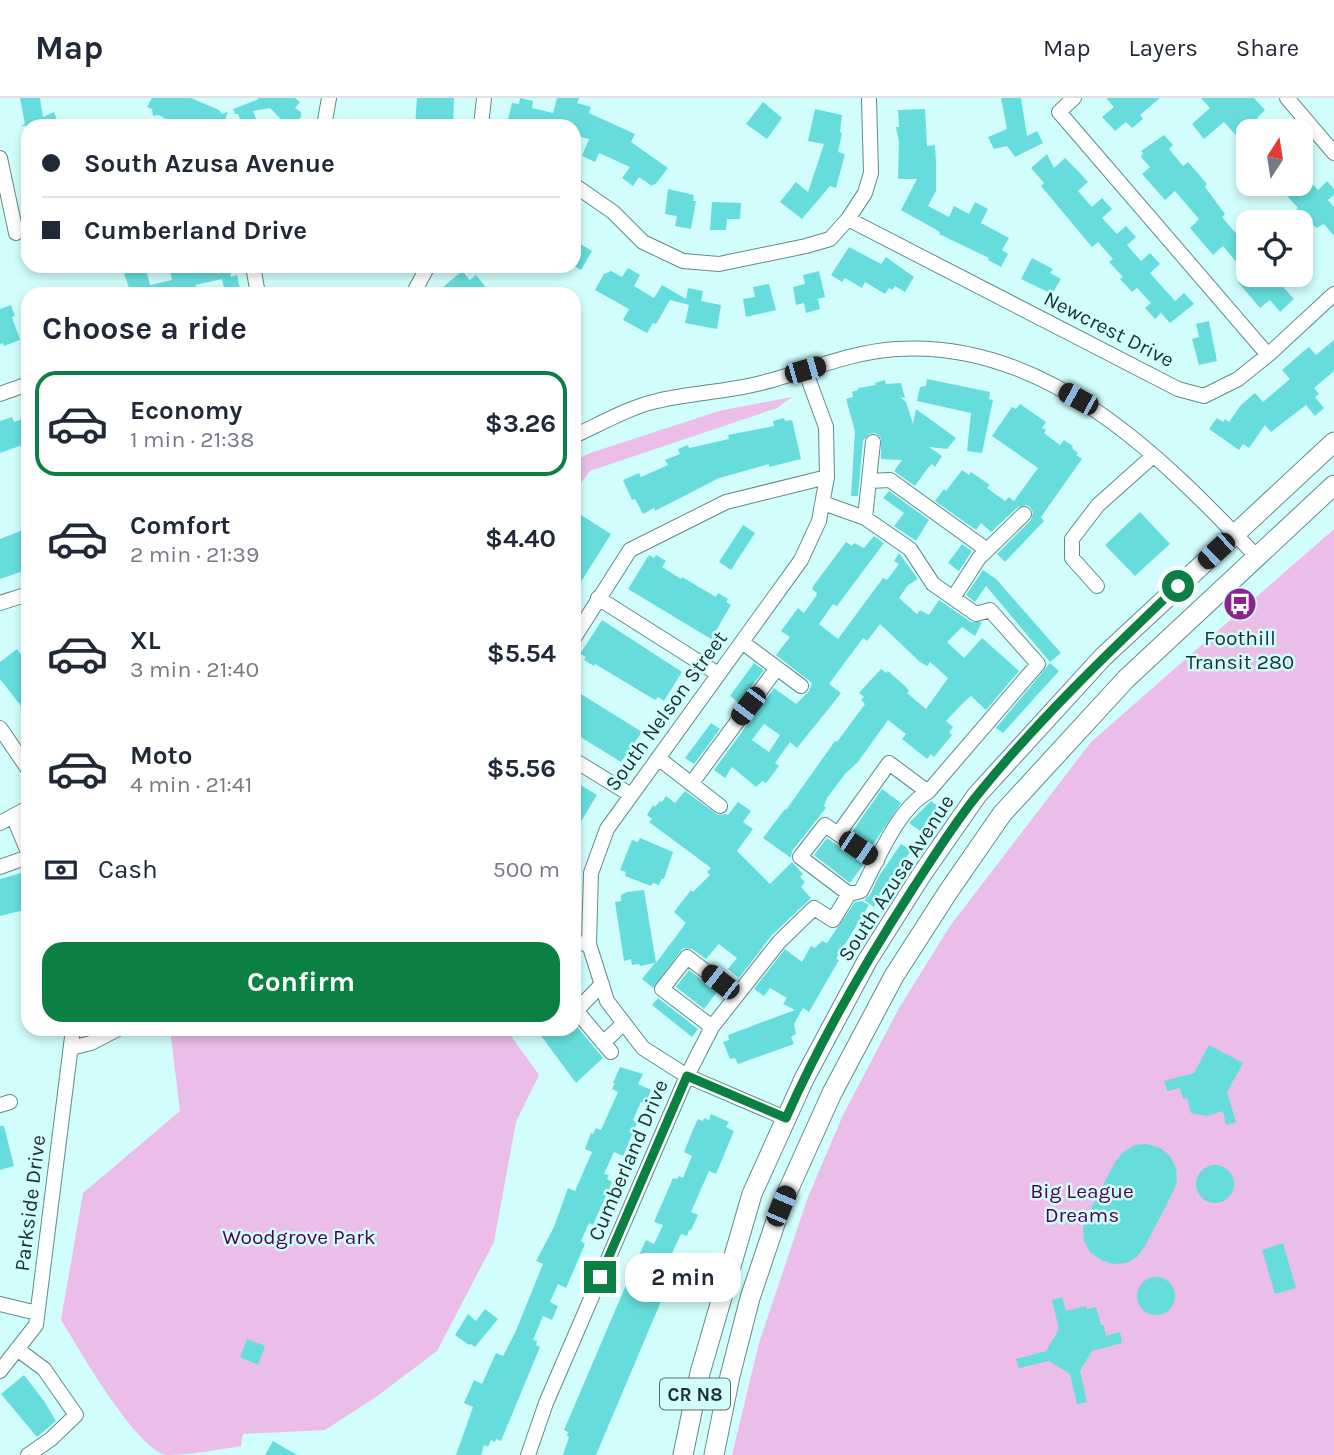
<!DOCTYPE html>
<meta charset="utf-8">
<style>
body{margin:0;font-family:Karla,sans-serif;background:#f6f6f7;color:#1f2937;height:100vh;display:flex;flex-direction:column;font-size:26px;white-space:nowrap}
*{box-sizing:border-box;margin:0}
p{font-size:23px;color:#747a83}
.icon{flex:none;width:38px;height:38px;fill:none;stroke:currentColor;stroke-width:2;stroke-linecap:round;stroke-linejoin:round}
.map{position:relative;flex:1;overflow:hidden}
.sheet{position:absolute;left:21px;top:189px;width:560px;height:749px;display:flex;flex-direction:column;background:#fff;border-radius:21px;box-shadow:0 4px 10px #0003}
.sheet>*{flex:none}
.banner{position:absolute;left:21px;top:21px;width:560px;height:154px;border-radius:21px;box-shadow:0 4px 10px #0003;display:grid;align-content:center;height:154px;padding:0 21px;background:#fff}
.needle{width:46px;rotate:12deg}
.fabs{position:absolute;left:1236px;top:21px;display:grid;gap:14px}
.fabs a{display:grid;place-items:center;width:77px;height:77px;border-radius:14px;background:#fff;box-shadow:0 4px 10px #0003;font-size:35px}
.end{position:absolute;width:32px;height:32px;margin:-16px;border:9px solid #0b8043;background:#fff;box-shadow:0 0 0 4px #fff}
.from{border-radius:50%}
.bubble{position:absolute;height:49px;border-radius:21px;background:#fff;box-shadow:0 4px 10px #0003;font-size:23px;font-weight:700;line-height:49px;text-align:center}
.car{position:absolute;width:21px;height:42px;margin:-21px -10px;border-radius:9px;box-shadow:0 0 5px 2px #0007;background:linear-gradient(#222 24%,#8ab4d8 0 40%,#222 0 76%,#8ab4d8 0 86%,#222 0)}
.banner b{display:flex;align-items:center;gap:24px;height:66px;font-size:26px}
.banner b+b{border-top:2px solid #e0e1e3}
.banner i{width:18px;height:18px;background:#1f2937}
ul{padding:0;list-style:none}
li{display:flex;align-items:center;gap:21px;height:105px;margin:0 14px 10px;padding:0 7px;border:4px solid transparent;border-radius:21px}
li div{flex:1}
li b{display:block;font-size:26px}
li em{font-style:normal;font-weight:700}
li.active{border-color:#0b8043}
li>.icon{width:63px;height:63px;stroke-width:1.5}
h2{padding:0 21px;font-size:32px;line-height:84px}
.pay{display:flex;align-items:center;gap:18px;height:77px;padding:0 21px;font-size:26px}
.pay p{margin-inline-start:auto}
.cta{display:flex;gap:14px;margin-top:auto;padding:14px 21px}
.cta a{flex:1;height:80px;border-radius:21px;background:#0b8043;color:#fff;font-size:28px;font-weight:700;line-height:80px;text-align:center}
header{display:flex;align-items:center;gap:42px;box-sizing:border-box;height:98px;padding:0 35px;background:#fff;border-bottom:2px solid #e0e1e3}
header strong{font-size:33px}
nav{display:flex;gap:38px;margin-inline-start:auto;font-size:24px}
.map>svg:first-child{display:block}
</style>
<header>
<strong>Map</strong>
<nav><a>Map</a><a>Layers</a><a>Share</a></nav>
</header>
<div class="map">
<svg width="1334" height="1357" viewBox="0 0 1334 1357">
<rect width="100%" height="100%" fill="#d1fefd"/>
<path fill="#eabee8" d="M792 299 777 310 590 373 574 394V363L590 355 719 313Z
M1334 431V1357H732L759 1245 808 1099 843 1017 899 910 950 828 1091 644Z
M170 931H506L539 977 516 1024 494 1144 437 1253 376 1299 325 1332 243 1336 241 1348C218 1352 189 1357 166 1357 135 1350 79 1251 61 1222L83 1095 180 1013Z"/>
<path fill="#66dddc" fill-rule="evenodd" d="M20 0H40L43 19 54 14 59 28H21L25 26Z
M152 0H191L219 12 222 16 228 14 223 28H178L159 17 153 18 152 11 147 9Z
M257 0H295L300 4 295 10 301 14V19L294 26 286 21 282 22 270 10 253 13 259 28H243L238 16H235L233 11 259 1Z
M417 0H454L453 25 415 28Z
M520 0 533 3 532 10 553 15 557 0H579L577 5 591 9 589 15 635 36 631 44 668 70 655 87 654 86 652 88 639 79 633 88 622 80 630 69 599 55 595 64 582 58 589 41 574 37V28H516L507 26 512 5 519 6Z
M1001 0H1021L1027 38 1037 33 1043 45 1015 59 1007 48 994 51 988 39 1007 31Z
M1106 0H1160L1140 17 1143 21 1132 30 1126 24 1115 33 1102 19 1114 9Z
M1201 0H1254L1265 12 1257 20 1268 33H1248V51L1224 24 1204 41 1192 26 1210 10Z
M763 4 782 20 767 41 746 26Z
M815 11 842 17 840 34 842 35 838 54 845 56 836 90 830 88 802 121 780 104 796 84 808 94 824 46 808 43Z
M925 11 927 48 935 47 936 64V93L928 108 949 119 954 108 969 116 975 104 988 111 981 125 1009 140 1002 152 1008 156 1001 169 988 162 989 160 939 136 940 134 901 112 917 81H898L899 44 896 29H899L898 12Z
M1164 37 1173 47 1169 51 1183 68 1188 64 1207 86 1205 89 1225 116 1222 119 1238 138 1248 130V177H1272L1294 201 1280 214 1270 202 1260 210 1238 184 1247 177 1223 148 1213 157 1190 130 1199 121 1175 93 1165 102 1142 76 1150 69 1141 59 1143 55 1141 53Z
M1300 52 1313 67 1304 76 1318 92 1327 83 1334 91V97L1328 102 1334 109V138L1324 126 1316 130 1308 121 1301 126 1292 116 1298 110 1287 98 1290 95 1288 92 1296 86H1300Z
M1047 56 1054 70 1065 60 1078 73 1088 84 1078 93 1092 109 1102 100 1112 111 1102 120 1117 136 1126 128 1136 139 1127 147 1141 163 1150 155 1160 166 1150 175 1175 203 1184 195 1194 206 1170 225 1161 215 1155 221 1145 210 1151 205 1137 190 1132 194 1120 181 1123 179 1109 164 1113 161 1098 144 1092 149 1041 88 1044 85 1031 70Z
M668 91 694 97 693 103H696L691 131 675 128 677 118 665 116Z
M712 104 741 105 740 121H727L726 132H710Z
M574 142 592 153 581 172 574 168Z
M849 149 881 166 886 159 914 179 905 194 895 188 892 192 889 190 885 196 865 184 862 190 845 180 842 184 831 177Z
M1032 160 1053 171 1050 175 1061 181 1052 196 1021 181Z
M131 168H145L150 187 172 182 169 168H229L231 179 237 177 240 191 225 195 222 181 195 187 196 189 193 190 194 196H131L124 175 133 172Z
M628 170 640 177 634 188 654 200 662 187 686 201 688 190 703 193 701 203 721 207 717 231 685 225 689 207 670 202 656 226 653 225 647 235 623 222 629 211 595 192 604 176 611 173 622 179Z
M462 173 470 182 476 177 491 196H449L443 189Z
M819 173 825 199 818 201 820 211 806 215 804 205 796 207 793 189 805 186 803 177Z
M769 186 776 212 746 219 743 201 755 199 753 189Z
M11 207 15 218 12 219 20 242 4 248 3 245 0 246V211Z
M1209 223 1217 263 1199 267 1192 241 1199 239 1196 226Z
M1334 242V273L1314 290 1319 296 1315 299 1324 310 1315 318 1306 307 1271 334 1265 327 1249 350 1243 346 1239 352 1209 331 1217 320 1223 324 1225 321 1229 324 1241 307 1255 295 1263 304 1290 281 1282 272 1306 251 1309 249 1316 257Z
M927 281 990 294 989 301 993 302 982 355 967 353 971 315 917 303 920 289 926 288Z
M885 282 886 286 901 285 905 300 900 299 906 304 913 326 916 311 956 340 947 351 929 349 942 358 935 369 932 366 927 371 915 388 894 373 902 362 881 361V340L875 335 869 336 863 343 858 398H851L855 333 846 301 853 299 852 294 858 292V290L876 287 875 285Z
M1020 306 1046 324 1042 330 1046 332 1044 335 1060 347 1064 342 1073 348 1072 350 1078 355 1076 357 1082 361 1041 419 1044 423 1005 464 997 456 1031 422 1033 414 1030 409 1026 407 1018 409 991 434 981 425 976 432 935 403 944 391 946 393 962 372 969 377 971 374 990 387 987 390 1005 403 1009 399 1014 403 1038 370 992 338 1012 309 1016 311Z
M12 319 14 324 28 319V345L0 355V323Z
M784 320 785 323 792 322 801 361 769 369V366L719 380 655 413 654 410 643 416 635 401 632 402 623 382 639 375 641 379 668 367 665 362 680 356 678 351 688 347 689 350 729 341 728 337 774 328 773 323Z
M889 393 929 422 916 443 894 428 904 415 883 400Z
M1140 414 1170 446 1135 478 1105 447Z
M578 415 611 436 574 495V421Z
M743 427 755 435 731 472 719 464Z
M28 430V468L25 469 26 472 0 481V441Z
M874 438 884 445 837 508 833 506 819 526 838 541 883 480 887 482 899 466 894 463 899 455 918 481 908 487 899 500 917 516 920 512 929 517 939 502 971 524H982L975 538 962 529 947 544 964 560 982 540 1019 573 986 612 971 598 962 606 946 623 953 629 949 634 952 637 934 659 931 656 927 661 902 641 906 636 888 622 858 664 845 676 827 700 824 708 826 710 792 753 791 760 763 740 785 711 786 712 835 643 837 644 865 606 861 602 864 599 859 595 868 585 881 571 886 575 888 573 906 589 909 593 907 595 926 611 948 580 930 564 927 568 920 564 880 526 867 543 863 540 829 586 841 595 834 604 797 650 790 644 775 665 779 668 766 685 762 683 756 689 732 669 725 680 714 672 774 590 796 606 809 593 812 585 776 557 790 539 781 533 798 510 804 515 816 498 817 495 812 491 814 487 846 444 852 448 854 445 864 450ZM764 626 780 637 769 654 752 642Z
M962 446 972 453 959 473 948 465Z
M649 457 654 460 656 457 666 463 662 469 681 481 682 479 716 499 718 495 728 501 726 504 731 507 711 541 628 491Z
M983 472 996 481 1061 555 1050 564 986 488 975 504 966 497Z
M602 522 682 574 664 603 658 599 655 602 595 566 594 568 584 562 586 559 580 556Z
M17 551 22 558 28 554V617L0 581V564Z
M754 565 764 572 739 605 730 598Z
M1050 565 1059 573 1003 635 996 630Z
M574 596 579 599 581 596 642 634 621 664 574 635Z
M711 625 720 631 694 666 685 660Z
M574 683 597 697 574 735Z
M882 691 901 705 872 748 852 734Z
M685 693 718 717 726 716 728 717 738 704 751 713 743 724 753 731 737 753 770 786 792 764 803 776 800 779 805 784 801 789 811 800 772 837 739 880 728 871 737 860 719 846 706 861 692 851 683 850 653 890 642 881 655 865 640 868 639 866 632 867 631 861 624 863 615 804 621 803V797L627 794 644 792 656 865 686 825 674 814 691 792 693 794 710 777 707 774 711 770 649 724 652 721 647 717 653 707 655 709 660 703 662 704 666 698 675 705Z
M931 703 938 708 920 733 909 725Z
M640 740 673 754 664 781 662 780 659 787 653 785 651 788 643 785 625 778 626 774 620 772 632 742 638 744Z
M827 740 864 766 850 785 814 757Z
M901 746 911 752 874 809 864 802 870 797 879 778Z
M28 773V811L0 818V781Z
M862 803 869 807 836 861 839 862 809 914 803 910 794 926 796 936 791 939 794 946 738 966 735 960 730 961 723 944 729 942 728 937 795 912 783 906 787 900 770 890 764 898 754 891 785 851 802 864 811 848 815 850 822 843 827 845 855 804Z
M689 872 717 894 704 911 676 889Z
M658 900 698 931 692 939 652 907Z
M574 925 603 960 576 985 536 931H574Z
M1209 947 1243 965 1227 994 1236 1024 1226 1027 1223 1013 1207 1018 1191 1015 1187 1000 1183 1001 1180 990 1167 993 1164 983 1194 975Z
M620 969 643 976 638 986 651 992 645 1006 641 1004 633 1022 637 1025 623 1058 614 1054 604 1076 609 1077 607 1081 612 1084 593 1127 589 1125 581 1143 585 1146 566 1190 558 1186 550 1204 558 1208 552 1222 543 1218 533 1242 537 1243 536 1247 540 1249 501 1343 496 1341 495 1344 491 1342 488 1349 484 1347 481 1357H456L473 1309 464 1305 474 1282 482 1286 496 1255 503 1258 515 1235 543 1166 536 1163 554 1129 568 1090 575 1093 592 1054 585 1051 591 1035 593 1036 596 1030 601 1032 618 994 612 991 615 985H613Z
M711 1016 729 1024 726 1029 734 1033 716 1076 709 1073 691 1114 698 1117 691 1132H689L687 1138 681 1136 662 1177 675 1183 667 1204 662 1201 596 1357H563L569 1339 567 1338 568 1334 564 1332 632 1173 646 1142 654 1146 663 1127 654 1124 673 1080 677 1081 679 1078 683 1080 692 1058 684 1054 692 1034 698 1021 703 1023 704 1020 709 1022Z
M0 1028H4L14 1068 0 1072Z
M1147 1046 1160 1050 1170 1058 1176 1070 1177 1083 1173 1094 1145 1148 1137 1159 1126 1165 1113 1166 1101 1162 1090 1154 1084 1143 1083 1130 1087 1118 1115 1064 1123 1054 1135 1047Z
M1196 1086a19 19 0 1 1 38 0a19 19 0 1 1-38 0Z
M1283 1145 1296 1190 1275 1196 1262 1152Z
M1137 1198a19 19 0 1 1 38 0a19 19 0 1 1-38 0Z
M1062 1199 1066 1213 1086 1208 1087 1211 1096 1209 1101 1227H1104L1106 1238 1120 1234 1122 1245 1092 1253 1080 1273 1087 1304 1077 1306 1070 1276 1049 1263 1019 1270 1016 1261 1046 1253 1059 1231 1052 1202Z
M485 1211 498 1221 475 1249 471 1246 469 1247 455 1237 468 1216 476 1223Z
M247 1241 265 1248 258 1267 240 1259Z
M24 1277 44 1303 56 1323 37 1339 1 1296Z
M273 1343 297 1357H265Z"/>
<g fill="none" stroke-linecap="round" stroke-linejoin="round">
<defs>
<path id="minor" d="M1074 0 1059 14 1268 257
M1287 0 1334 55
M324 28 329 0
M481 28 484 0
M0 60 16 135
M574 87 613 114 643 144 683 163 719 166 806 148 830 141 848 121 865 95 871 75 869 0
M848 121 1178 291 1204 298 1238 281 1268 257 1334 196
M253 168 258 196
M413 196 428 168
M0 296 28 286
M574 338C598 327 632 308 657 303 690 295 724 294 757 286 803 275 849 254 896 251 1046 241 1161 358 1256 458
M869 383 890 382 987 452
M865 420 873 344
M1097 488 1072 460V441L1098 407 1153 358
M598 500 718 576
M953 500 979 460 1024 416
M0 505 28 496
M574 540 630 452 726 404 827 379
M742 544 801 588
M0 630 28 671
M658 660 720 708
M574 662 631 697
M691 686 777 570
M13 718 28 754
M0 725 28 710
M838 736 889 665 928 694
M0 769 28 759
M849 796 800 759 825 727 877 763
M574 845 589 846
M574 910 611 954
M576 913 602 886
M712 929 662 891 687 859 737 897
M603 945 624 925
M71 950 91 945 118 931
M0 1007 10 1004
M785 1020 687 978 643 950 607 903 589 846 591 775 607 731 801 462 819 423 827 379 826 329 805 272
M0 1206 37 1215
M17 1251 44 1271 76 1317 51 1341 28 1357
M0 1273 36 1227 73 931
M528 1357 546 1305 687 978 712 929 779 844 814 810 833 822 849 796 861 793C877 763 898 710 928 694L1038 566 990 512 976 516 933 486 910 451 865 420 823 405"/>
<path id="major" d="M683 1357 700 1275 752 1096 804 981 867 863 922 776 977 697 1103 559 1334 344
M714 1357 730 1278 750 1200 781 1108 832 995 894 878 948 794 1002 716 1126 581 1334 387"/>
</defs>
<use href="#minor" stroke="#618a8a" stroke-width="16"/>
<use href="#major" stroke="#618a8a" stroke-width="21"/>
<use href="#minor" stroke="#fff" stroke-width="14"/>
<use href="#major" stroke="#fff" stroke-width="19"/>
</g>
<g fill="none" stroke-linecap="round" stroke-linejoin="round">
<path stroke="#0b8043" stroke-width="9" d="M600 1179 687 978 786 1020C821 941 865 865 912 792 933 760 954 725 979 695 1039 621 1109 554 1178 488"/>
</g>
<defs>
<symbol id="bus-disc" viewBox="-11 -11 22 22"><circle r="9.5" fill="#8c258b" stroke="#d1fefd"/><path d="M-5-6H5V4H4V6H2V4H-2V6H-4V4H-5ZM-3.5-4V0h7V-4ZM-3.5 1.2v1.5H-2V1.2ZM2 1.2v1.5H3.5V1.2Z" fill="#fff"/></symbol>
</defs>
<g fill-rule="evenodd">
<use href="#bus-disc" x="1221" y="487" width="38" height="38"/>
</g>
<g text-anchor="middle" stroke-width="5" stroke-linejoin="round" paint-order="stroke">
<rect fill="#d1fefd" stroke="#546d6d" stroke-width="2" x="660" y="1280.5" width="70" height="31" rx="5"/>
<g font-size="19" font-weight="bold" fill="#1e2f2f">
<text x="695" y="1303">CR N8</text>
</g>
<g font-size="21" fill="#1e2f2f" stroke="#d1fefd">
<text transform="translate(1109 231) rotate(27)" y="7">Newcrest Drive</text>
<text transform="translate(666 613) rotate(-54)" y="7">South Nelson Street</text>
<text transform="translate(896 780) rotate(-57)" y="7">South Azusa Avenue</text>
<text transform="translate(628 1062) rotate(-67)" y="7">Cumberland Drive</text>
<text transform="translate(30 1105) rotate(-83)" y="7">Parkside Drive</text>
</g>
<g font-size="21" fill="#1e2f2f" stroke="#d1fefd">
<text x="1240" y="547">Foothill<tspan x="1240" dy="24">Transit 280</tspan></text>
</g>
<g font-size="21" fill="#4f024f" stroke="#d1fefd">
<text x="1082" y="1100">Big League<tspan x="1082" dy="24">Dreams</tspan></text>
<text x="299" y="1146">Woodgrove Park</text>
</g>
</g>
</svg>
<div class="fabs">
<a><svg class="needle" viewBox="-14 -14 28 28"><path d="M0-13l5 13h-10z" fill="#e53935"/><path d="M0 13l5-13h-10z" fill="#747a83"/></svg></a>
<a><svg class="icon" aria-label="locate" viewBox="0 0 24 24"><circle cx="12" cy="12" r="6"/><path d="M12 2v4M12 18v4M2 12h4M18 12h4"/></svg></a>
</div>
<i class="end from" style="left:1178px;top:488px"></i>
<i class="end" style="left:600px;top:1179px"></i>
<div class="bubble" style="left:625px;top:1155px;width:116px">2 min</div>
<i class="car" style="left:805px;top:272px;rotate:74deg"></i>
<i class="car" style="left:1078px;top:301px;rotate:299deg"></i>
<i class="car" style="left:1216px;top:453px;rotate:227deg"></i>
<i class="car" style="left:748px;top:608px;rotate:217deg"></i>
<i class="car" style="left:858px;top:750px;rotate:124deg"></i>
<i class="car" style="left:720px;top:884px;rotate:308deg"></i>
<i class="car" style="left:781px;top:1108px;rotate:23deg"></i>
<div class="banner">
<b><i class="from"></i>South Azusa Avenue</b>
<b><i></i>Cumberland Drive</b>
</div>
<section class="sheet">
<h2>Choose a ride</h2>
<ul>
<li class="active"><svg class="icon" aria-label="car" viewBox="0 0 24 24"><path d="M5 17H2v-5l4-1 3-4h7l3 4 3 1v5h-3M9 17h6M6 11h13"/><circle cx="7" cy="17" r="2"/><circle cx="17" cy="17" r="2"/></svg><div><b>Economy</b><p>1 min · 21:38</p></div><em>$3.26</em></li>
<li><svg class="icon" aria-label="car" viewBox="0 0 24 24"><path d="M5 17H2v-5l4-1 3-4h7l3 4 3 1v5h-3M9 17h6M6 11h13"/><circle cx="7" cy="17" r="2"/><circle cx="17" cy="17" r="2"/></svg><div><b>Comfort</b><p>2 min · 21:39</p></div><em>$4.40</em></li>
<li><svg class="icon" aria-label="car" viewBox="0 0 24 24"><path d="M5 17H2v-5l4-1 3-4h7l3 4 3 1v5h-3M9 17h6M6 11h13"/><circle cx="7" cy="17" r="2"/><circle cx="17" cy="17" r="2"/></svg><div><b>XL</b><p>3 min · 21:40</p></div><em>$5.54</em></li>
<li><svg class="icon" aria-label="car" viewBox="0 0 24 24"><path d="M5 17H2v-5l4-1 3-4h7l3 4 3 1v5h-3M9 17h6M6 11h13"/><circle cx="7" cy="17" r="2"/><circle cx="17" cy="17" r="2"/></svg><div><b>Moto</b><p>4 min · 21:41</p></div><em>$5.56</em></li>
</ul>
<div class="pay"><svg class="icon" aria-label="cash" viewBox="0 0 24 24"><path d="M3 7h18v10H3z"/><circle cx="12" cy="12" r="2"/></svg>Cash<p>500 m</p></div>
<div class="cta"><a>Confirm</a></div>
</section>
</div>
